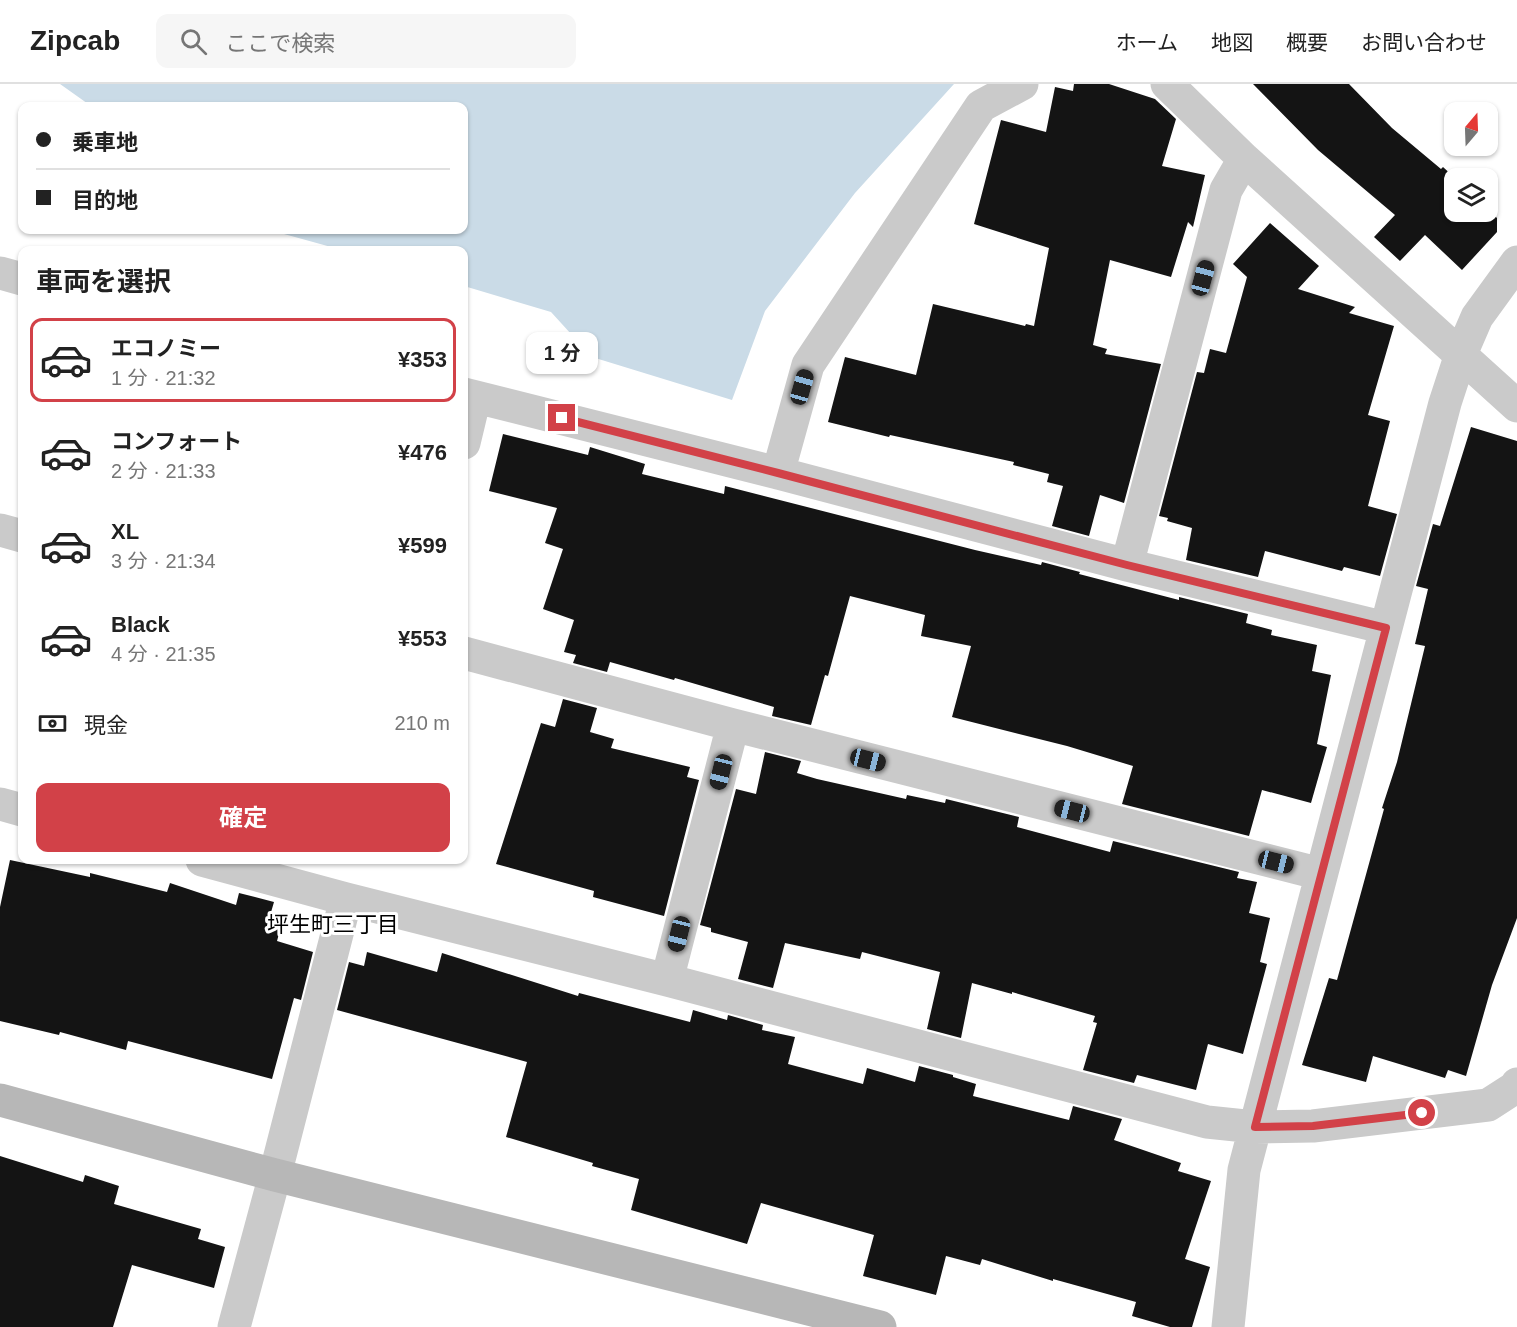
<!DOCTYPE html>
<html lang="ja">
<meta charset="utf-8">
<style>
body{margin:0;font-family:Helvetica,"Noto Sans JP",sans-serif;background:#f6f6f6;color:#222;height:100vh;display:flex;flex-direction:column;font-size:22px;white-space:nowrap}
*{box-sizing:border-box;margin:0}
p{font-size:20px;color:#767676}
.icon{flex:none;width:33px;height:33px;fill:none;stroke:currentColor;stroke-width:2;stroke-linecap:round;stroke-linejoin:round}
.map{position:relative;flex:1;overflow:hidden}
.panel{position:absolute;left:18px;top:162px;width:450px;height:618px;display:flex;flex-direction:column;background:#fff;border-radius:12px;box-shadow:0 2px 4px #0004}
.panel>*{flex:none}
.guide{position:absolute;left:18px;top:18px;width:450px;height:132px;border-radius:12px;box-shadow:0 2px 4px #0004;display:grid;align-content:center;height:132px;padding:0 18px;background:#fff}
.needle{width:39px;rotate:19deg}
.controls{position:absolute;left:1444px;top:18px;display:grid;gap:12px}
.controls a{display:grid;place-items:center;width:54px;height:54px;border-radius:12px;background:#fff;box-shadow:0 2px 4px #0004;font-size:30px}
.end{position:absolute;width:27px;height:27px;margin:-14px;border:8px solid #d24148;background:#fff;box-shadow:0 0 0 3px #fff}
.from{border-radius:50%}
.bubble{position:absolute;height:42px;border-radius:12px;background:#fff;box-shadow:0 2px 4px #0004;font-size:20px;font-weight:700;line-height:42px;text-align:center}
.car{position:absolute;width:18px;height:36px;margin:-18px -9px;border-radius:8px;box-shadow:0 0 4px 2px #0007;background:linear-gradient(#222 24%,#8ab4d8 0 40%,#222 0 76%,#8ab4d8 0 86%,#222 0)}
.guide b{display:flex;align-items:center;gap:21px;height:57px;font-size:22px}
.guide b+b{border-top:2px solid #e0e0e0}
.guide i{width:15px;height:15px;background:#222}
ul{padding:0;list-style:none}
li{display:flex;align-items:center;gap:18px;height:84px;margin:0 12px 9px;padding:0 6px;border:3px solid transparent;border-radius:12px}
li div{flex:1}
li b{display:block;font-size:22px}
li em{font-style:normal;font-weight:700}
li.current{border-color:#d24148}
li>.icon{width:54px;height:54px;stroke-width:1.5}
h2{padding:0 18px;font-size:27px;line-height:72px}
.pay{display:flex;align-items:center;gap:15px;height:66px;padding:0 18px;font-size:22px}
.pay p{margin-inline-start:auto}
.button{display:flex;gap:12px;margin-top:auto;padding:12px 18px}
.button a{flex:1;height:69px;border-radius:12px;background:#d24148;color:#fff;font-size:24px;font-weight:700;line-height:69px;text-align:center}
header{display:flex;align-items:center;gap:36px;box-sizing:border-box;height:84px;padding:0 30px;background:#fff;border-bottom:2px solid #e0e0e0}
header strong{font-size:28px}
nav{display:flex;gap:33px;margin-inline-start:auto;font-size:21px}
.search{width:420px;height:54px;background:#f6f6f6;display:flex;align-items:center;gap:15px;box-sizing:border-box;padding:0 21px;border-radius:12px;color:#767676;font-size:22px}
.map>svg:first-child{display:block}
</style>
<header>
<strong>Zipcab</strong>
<div class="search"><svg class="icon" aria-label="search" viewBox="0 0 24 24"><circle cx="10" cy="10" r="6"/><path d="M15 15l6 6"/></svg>ここで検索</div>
<nav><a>ホーム</a><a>地図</a><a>概要</a><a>お問い合わせ</a></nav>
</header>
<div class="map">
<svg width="1517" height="1243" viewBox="0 0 1517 1243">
<rect width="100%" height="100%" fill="#fff"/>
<path fill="#cadbe7" d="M60 0H954L855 109 765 227 732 316 592 273 551 228 464 202V166H342L284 150 281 146H464V22H91Z"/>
<path fill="#141414" d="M1074 0H1109L1155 15 1176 35 1162 82 1205 91 1193 143 1188 138 1171 193 1110 176 1093 261 1107 265 1105 270 1161 280 1124 419 1100 411 1089 452 1052 442 1063 402 1047 398 1049 390 1013 381 1014 378 890 351 889 353 828 338 845 273 916 291 933 220 1025 242 1026 240 1034 242 1049 164 974 140 1001 36 1046 48 1055 3 1073 7Z
M1253 0H1349L1392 44 1441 85 1443 83 1455 94V128H1488V125L1497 134V148L1462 186 1425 151 1400 177 1374 153 1395 131 1318 66Z
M1270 139 1319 182 1298 205 1355 223 1349 229 1394 242 1368 331 1390 337 1368 422 1397 430 1380 492 1344 483 1342 487 1265 467 1258 493 1186 476 1192 444 1167 437 1168 434 1159 432 1197 288 1204 289 1210 265 1226 269 1247 193 1233 180Z
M1471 343 1517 357V834L1492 901 1466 992 1448 986 1445 994 1373 972 1366 998 1302 981 1329 894 1337 896 1384 725 1382 724 1397 678 1425 562 1415 560 1428 505 1416 502 1433 440 1440 442Z
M503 350 588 371 590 363 645 380 642 390 724 410 725 402 975 466 1041 481 1042 478 1080 488 1079 490 1179 516V513L1248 530 1246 539 1272 546 1271 551 1317 561 1312 587 1331 591 1317 660 1327 663 1311 719 1262 706 1249 752 1122 720 1133 682 1067 662 952 633 971 562 921 552 925 531 850 512 828 592 825 591 811 641 772 632 774 623 675 594 674 596 610 578 607 588 573 579 576 571 564 568 574 536 543 525 563 465 545 459 557 424 489 407Z
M563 615 597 624 590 648 614 655 611 664 690 683 687 693 699 696 664 832 593 813 594 807 496 780 541 639 555 643Z
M765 668 801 677 797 689 817 695 906 715 907 711 945 719 946 715 1019 733 1017 743 1110 768 1113 757 1239 788 1237 794 1257 798 1249 829 1270 834 1260 878 1267 880 1243 970 1208 960 1196 1006 1137 991 1134 999 1083 986 1097 939 1093 938 1095 932 1012 908V910L972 899 961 954 927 945 940 888 862 868 860 875 785 859 773 904 738 895 748 858 711 848V844L700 841 736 705 756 710Z
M10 776 90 793V789L167 808 170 799 236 821 239 809 274 818 267 842 280 846 277 857 313 868 301 916 294 914 272 995 128 957 126 966 60 948 59 951 0 937V823Z
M367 868 437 888 442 869 578 912 579 909 690 938 693 926 727 936 728 931 763 941 762 946 795 953 788 980 863 1000 867 984 915 998 919 982 953 991V993L976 1000 973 1012 1069 1036 1073 1022 1122 1035 1114 1056 1181 1079 1178 1087 1211 1097 1185 1175 1210 1183 1192 1243H1170L1132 1232 1136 1218 1053 1195V1197L982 1175 980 1181 946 1172 936 1211 863 1192 874 1151 761 1119 747 1160 631 1126 639 1095 592 1082 593 1079 506 1053 527 978 337 926 349 878 364 882Z
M0 1072 83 1098 85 1091 119 1102 114 1120 201 1145 198 1155 225 1163 214 1204 132 1181 113 1243H0Z"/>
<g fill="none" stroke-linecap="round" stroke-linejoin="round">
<path stroke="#cacaca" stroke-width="33" d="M1167 0 1244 75 1517 322
M0 189 22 195
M464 310 778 389 1127 481 1386 544
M464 359 475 313
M778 389 808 281 981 22 1022 0
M0 446 22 452
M1127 481 1226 106 1244 75
M464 569 733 641 1321 790
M0 720 22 726
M202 776 346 815 667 896 1207 1038 1255 1043 1313 1042 1488 1021 1516 1003 1517 1000
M667 896 733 641
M234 1243 275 1091 346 815
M1228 1243 1244 1086 1445 319 1461 270 1477 233 1517 178"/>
<path stroke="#b7b7b7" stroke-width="33" d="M0 1016 275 1091 880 1243"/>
</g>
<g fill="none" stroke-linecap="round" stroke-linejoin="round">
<path stroke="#d24148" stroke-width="8" d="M562 334 778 389 1127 481 1386 544 1255 1043 1313 1042 1422 1029"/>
</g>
<g text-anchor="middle" stroke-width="6" stroke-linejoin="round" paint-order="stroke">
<g font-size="22" fill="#000" stroke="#fff">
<text x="333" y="848">坪生町三丁目</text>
</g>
</g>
</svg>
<div class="controls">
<a><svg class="needle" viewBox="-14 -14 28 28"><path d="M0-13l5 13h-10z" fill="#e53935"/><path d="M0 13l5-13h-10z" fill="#767676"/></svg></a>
<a><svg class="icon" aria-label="layers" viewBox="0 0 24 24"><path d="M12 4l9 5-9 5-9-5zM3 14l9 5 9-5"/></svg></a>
</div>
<i class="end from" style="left:1422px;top:1029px"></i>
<i class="end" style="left:562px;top:334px"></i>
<div class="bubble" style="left:526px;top:248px;width:72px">1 分</div>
<i class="car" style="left:1203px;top:194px;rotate:15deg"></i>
<i class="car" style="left:802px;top:303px;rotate:16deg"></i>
<i class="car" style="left:868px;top:676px;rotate:104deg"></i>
<i class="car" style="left:721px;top:688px;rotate:194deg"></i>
<i class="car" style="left:1072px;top:727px;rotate:284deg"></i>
<i class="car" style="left:1276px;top:778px;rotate:104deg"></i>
<i class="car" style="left:679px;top:850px;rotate:194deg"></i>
<div class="guide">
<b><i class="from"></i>乗車地</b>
<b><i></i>目的地</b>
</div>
<section class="panel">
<h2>車両を選択</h2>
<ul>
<li class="current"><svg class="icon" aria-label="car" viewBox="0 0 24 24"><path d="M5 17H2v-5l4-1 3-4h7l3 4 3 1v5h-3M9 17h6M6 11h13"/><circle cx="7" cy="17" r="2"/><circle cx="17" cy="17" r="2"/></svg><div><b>エコノミー</b><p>1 分 · 21:32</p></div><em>¥353</em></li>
<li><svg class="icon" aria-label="car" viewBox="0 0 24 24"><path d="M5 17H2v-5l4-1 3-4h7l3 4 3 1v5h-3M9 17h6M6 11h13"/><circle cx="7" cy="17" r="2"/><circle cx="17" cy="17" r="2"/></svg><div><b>コンフォート</b><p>2 分 · 21:33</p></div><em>¥476</em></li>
<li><svg class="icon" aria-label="car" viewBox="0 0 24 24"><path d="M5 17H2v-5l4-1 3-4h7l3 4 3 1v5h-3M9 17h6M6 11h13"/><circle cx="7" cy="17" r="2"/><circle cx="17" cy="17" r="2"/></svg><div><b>XL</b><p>3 分 · 21:34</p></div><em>¥599</em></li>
<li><svg class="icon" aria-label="car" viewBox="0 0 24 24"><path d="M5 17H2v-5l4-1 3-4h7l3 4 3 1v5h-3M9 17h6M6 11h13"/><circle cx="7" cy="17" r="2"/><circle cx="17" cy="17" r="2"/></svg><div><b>Black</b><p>4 分 · 21:35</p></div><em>¥553</em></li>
</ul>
<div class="pay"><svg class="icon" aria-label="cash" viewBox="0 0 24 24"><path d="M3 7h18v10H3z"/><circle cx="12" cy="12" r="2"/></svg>現金<p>210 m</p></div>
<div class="button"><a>確定</a></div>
</section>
</div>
